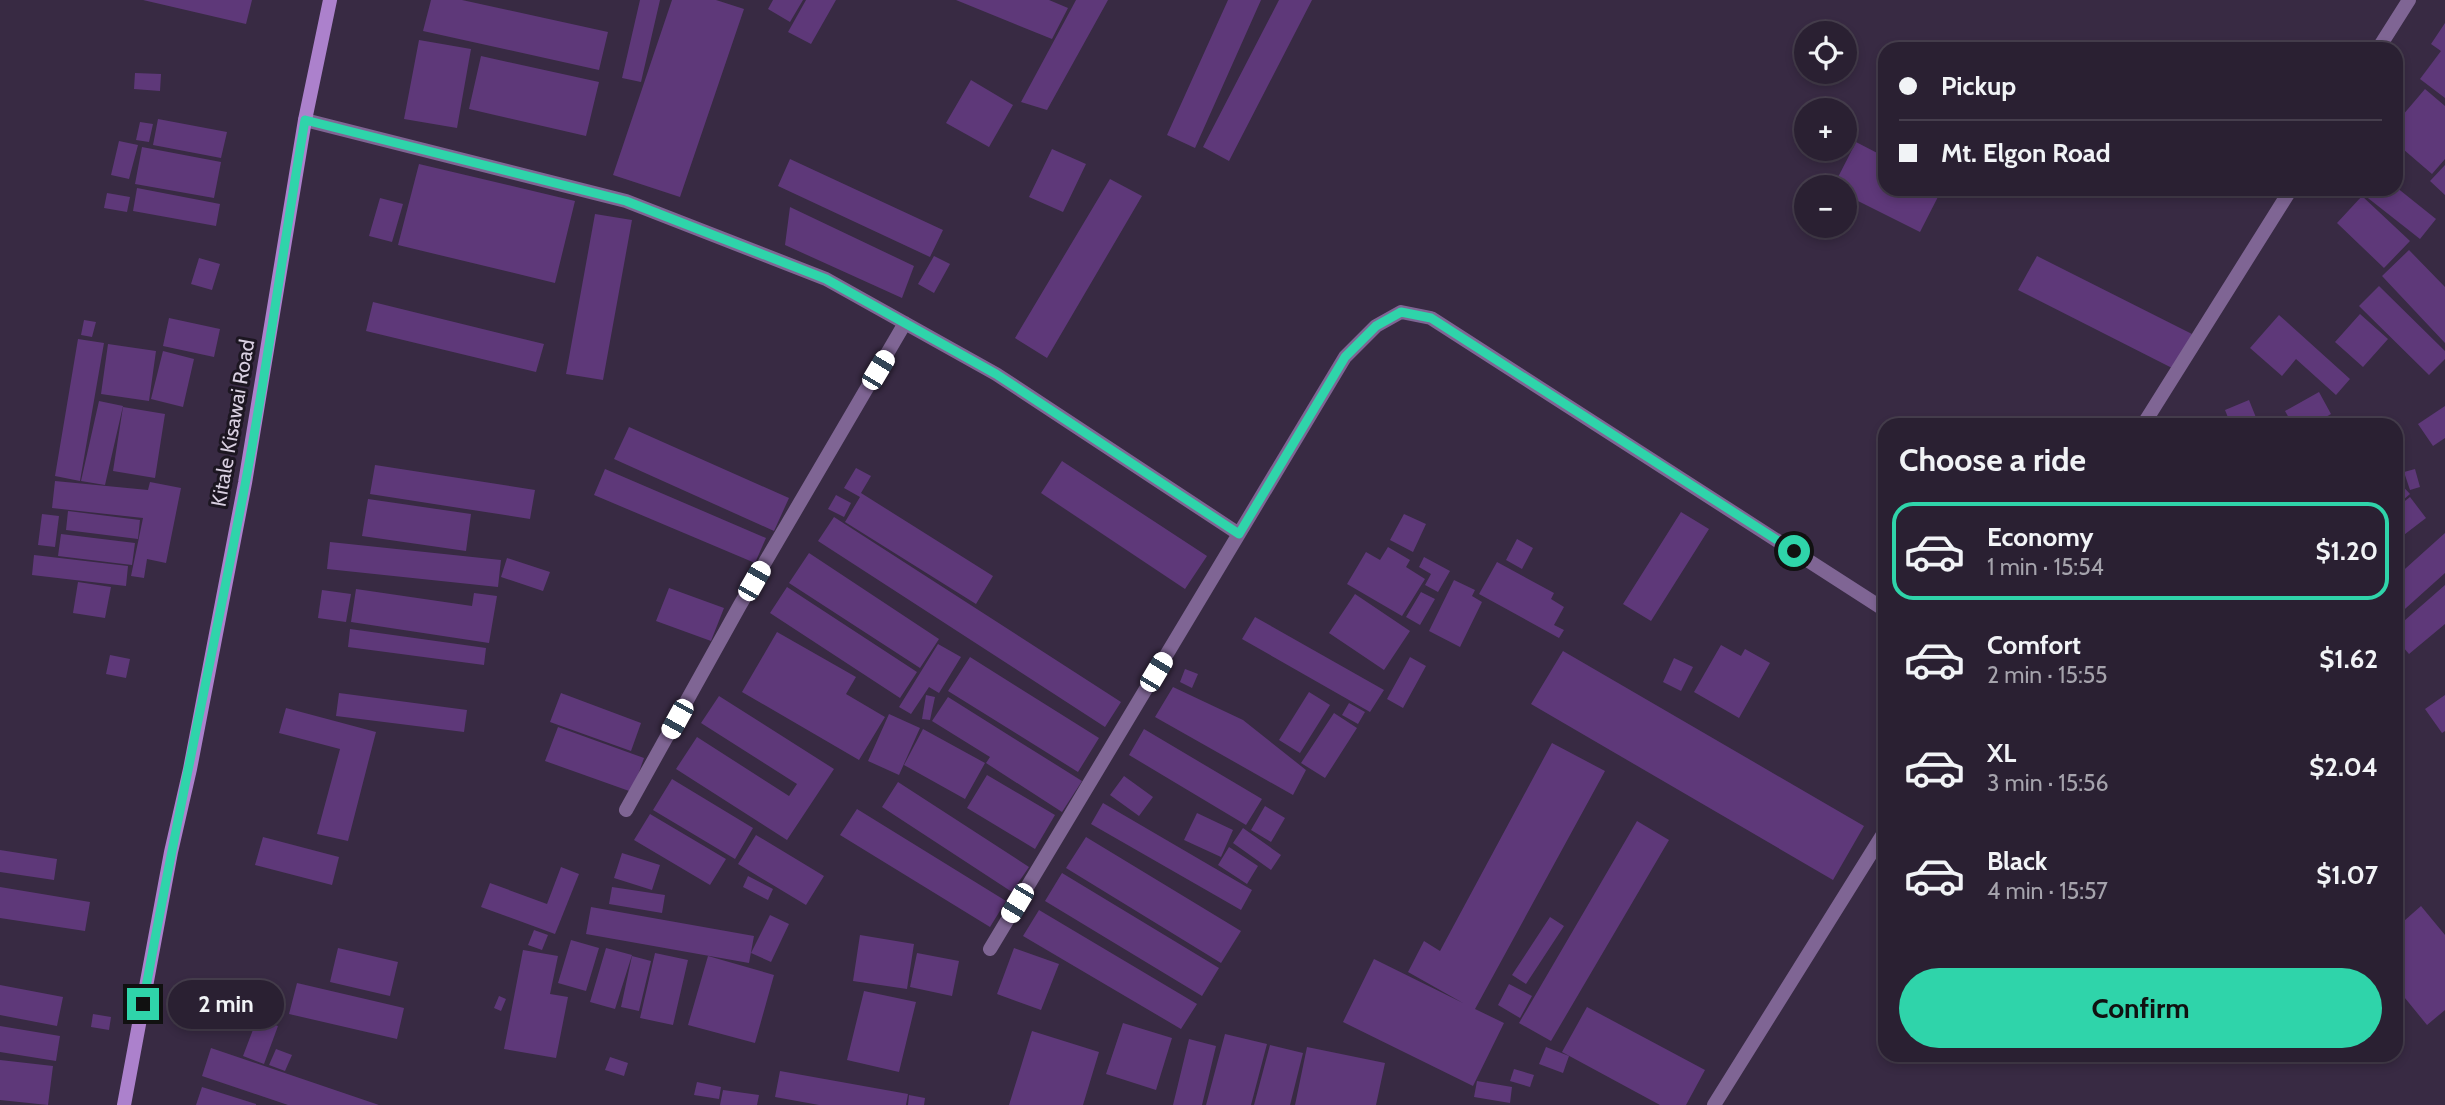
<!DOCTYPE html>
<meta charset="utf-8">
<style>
body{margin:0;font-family:Cabin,sans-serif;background:#32283a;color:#f1f3f6;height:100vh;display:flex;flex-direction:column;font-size:26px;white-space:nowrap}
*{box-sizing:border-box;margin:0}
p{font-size:23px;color:#a5a3ac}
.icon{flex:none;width:38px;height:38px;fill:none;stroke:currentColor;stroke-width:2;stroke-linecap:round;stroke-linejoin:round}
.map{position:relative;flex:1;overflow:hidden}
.sheet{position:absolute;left:1878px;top:418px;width:525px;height:644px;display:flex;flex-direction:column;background:#2a2032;border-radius:21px;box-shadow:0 4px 10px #0003,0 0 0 2px #463e4d}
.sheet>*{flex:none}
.guide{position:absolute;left:1878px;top:42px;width:525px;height:154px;border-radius:21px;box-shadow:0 4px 10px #0003,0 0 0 2px #463e4d;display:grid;align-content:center;height:154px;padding:0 21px;background:#2a2032}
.controls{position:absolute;left:1794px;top:21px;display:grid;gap:14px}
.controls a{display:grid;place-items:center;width:63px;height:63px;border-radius:50%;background:#2a2032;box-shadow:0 4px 10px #0003,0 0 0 2px #463e4d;font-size:35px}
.end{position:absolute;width:32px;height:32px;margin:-16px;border:9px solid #2fd4aa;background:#111;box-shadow:0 0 0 4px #111}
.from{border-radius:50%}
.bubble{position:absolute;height:49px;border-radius:24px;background:#2a2032;box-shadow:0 4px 10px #0003,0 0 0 2px #463e4d;font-size:23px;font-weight:700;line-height:49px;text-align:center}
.car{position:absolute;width:21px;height:42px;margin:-21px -10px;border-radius:9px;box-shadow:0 0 5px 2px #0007;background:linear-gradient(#fff 24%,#345 0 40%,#fff 0 76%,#345 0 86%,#fff 0)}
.guide b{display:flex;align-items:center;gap:24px;height:66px;font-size:26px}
.guide b+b{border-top:2px solid #463e4d}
.guide i{width:18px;height:18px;background:#f1f3f6}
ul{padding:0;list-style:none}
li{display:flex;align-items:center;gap:21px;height:98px;margin:0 14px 10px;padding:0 7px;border:4px solid transparent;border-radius:21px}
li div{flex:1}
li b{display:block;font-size:26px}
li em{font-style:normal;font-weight:700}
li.selected{border-color:#2fd4aa}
li>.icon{width:63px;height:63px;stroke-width:1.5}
h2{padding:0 21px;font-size:32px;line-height:84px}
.action{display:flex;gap:14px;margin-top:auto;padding:14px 21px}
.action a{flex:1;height:80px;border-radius:42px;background:#2fd4aa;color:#111;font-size:28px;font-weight:700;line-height:80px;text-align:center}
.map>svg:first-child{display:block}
</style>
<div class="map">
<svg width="2445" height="1105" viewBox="0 0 2445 1105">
<rect width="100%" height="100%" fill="#382a43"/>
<path fill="#5e3879" d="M143 0H252L246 24Z
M431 0H462L608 32 599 70 423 31Z
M640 0H660L641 82 622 78Z
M672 0H716L744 9 680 197 613 175Z
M773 0H803L790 22 768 9Z
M806 0H836L811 44 788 32Z
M956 0H1049L1068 8 1052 39Z
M1076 0H1108L1047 110 1021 102Z
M1228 0H1261L1195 148 1167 135Z
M1279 0H1312L1229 161 1203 147Z
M2445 23V98L2420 79 2441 51 2431 44Z
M419 40 471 49 457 128 404 119Z
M481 56 599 82 586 136 469 109Z
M135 73 161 74 160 91 134 89Z
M971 80 1013 105 989 147 946 123Z
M2425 89 2445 106V159L2432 174 2396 143V123Z
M158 119 227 132 221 158 153 145Z
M140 122 153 124 149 142 136 140Z
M119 141 138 145 129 179 111 175Z
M1856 142 1885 157V189H1942L1920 232 1844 194V187H1833Z
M142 147 221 162 214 198 135 184Z
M1052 149 1086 164 1063 212 1029 197Z
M790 159 943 230 930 257 778 186Z
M419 164 575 201 555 283 398 245Z
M2445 165V195L2430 181Z
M1110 179 1142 196 1047 358 1015 338Z
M2396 187 2436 219 2420 239 2359 191Z
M137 188 220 204 216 226 133 211Z
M2009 189H2024L2020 196Z
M107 193 130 197 127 212 104 208Z
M2362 196 2410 241 2384 268 2337 223Z
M380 198 403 204 392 242 369 236Z
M790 207 914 266 902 298 785 245Z
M595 214 632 220 603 380 566 374Z
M2409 250 2445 287V343L2382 276Z
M934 256 950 264 934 293 918 284Z
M2037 256 2192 334 2174 369 2018 290Z
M199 258 220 264 212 290 191 284Z
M2379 286 2445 351V359L2429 375 2359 306Z
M373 302 544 344 536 372 366 331Z
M2360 314 2388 339 2363 367 2335 342Z
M2279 315 2350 379 2336 395 2296 359 2282 376 2250 348Z
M169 318 220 329 214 357 163 346Z
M84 320 96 322 92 337 81 335Z
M78 339 104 343 80 481 55 476Z
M108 344 156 351 149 401 101 394Z
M163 351 194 359 183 407 151 399Z
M2319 392 2331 414 2312 425H2293L2285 411Z
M2249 400 2259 425H2231L2225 410Z
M99 401 123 406 105 485 81 481Z
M2445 406V438L2433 446 2418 424Z
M123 407 165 414 155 478 113 471Z
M629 427 789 498 774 531 614 459Z
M1062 461 1207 556 1185 589 1041 493Z
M375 465 535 490 530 519 370 494Z
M856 468 871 476 861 493 993 576 976 604 845 522 860 497 844 488Z
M605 469 766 538 755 563 594 495Z
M2415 469 2420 487 2410 490 2404 472Z
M55 481 148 490 150 482 181 488 166 563 147 559 144 578 131 576 143 518 52 508Z
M2398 481 2410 494 2396 506V483Z
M836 495 851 503 844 517 828 509Z
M2410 497 2426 518 2396 541V508Z
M368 499 471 514 466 551 362 536Z
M68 511 140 520 138 539 66 530Z
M1681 512 1709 529 1651 621 1623 604Z
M42 514 59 516 55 547 38 545Z
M1404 514 1426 524 1413 552 1390 540Z
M834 517 1121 702 1105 727 818 541Z
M2445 533V573L2396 617V577Z
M61 534 135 543 132 565 58 556Z
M1517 539 1533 548 1522 569 1506 560Z
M330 542 501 560 498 587 327 569Z
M1388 547 1410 560 1406 567 1425 579 1402 616 1347 584 1366 552 1380 560Z
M809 553 939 639 920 668 789 583Z
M34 555 128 566 126 586 32 575Z
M1424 557 1450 571 1438 592 1425 585 1431 574 1419 567Z
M507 558 550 572 543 591 501 577Z
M1497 562 1554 593 1551 599 1564 607 1554 625 1564 630 1559 638 1479 594Z
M1454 580 1475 590 1472 596 1482 602 1460 647 1429 631Z
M78 582 111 587 105 618 73 613Z
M2445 585V624L2409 654 2396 639V628Z
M787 587 917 672 900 698 770 613Z
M669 588 724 608 711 641 656 621Z
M356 589 472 606 474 593 497 596 489 643 351 622Z
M322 590 351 594 346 622 318 618Z
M1421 592 1435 599 1420 625 1406 617Z
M1355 594 1410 631 1384 670 1329 633Z
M1255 617 1384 690 1370 712 1242 639Z
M350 629 486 648 484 665 348 647Z
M777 632 856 677 846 694 885 717 859 760 742 692Z
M938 644 961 657 939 693 929 687 911 714 899 707Z
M1721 645 1741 656 1745 649 1770 663 1739 718 1694 692Z
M1563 651 1864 826 1833 880 1531 704Z
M110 655 130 659 126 678 106 674Z
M970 657 1099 738 1078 772 948 691Z
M1410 657 1426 666 1403 708 1387 699Z
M1674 658 1693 667 1681 691 1663 682Z
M1185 669 1198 674 1192 688 1180 682Z
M1173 687 1243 720 1306 770 1293 795 1155 717Z
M1309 692 1330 705 1300 753 1279 740Z
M339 693 467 710 464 732 336 716Z
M561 693 641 723 631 751 550 722Z
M926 695 935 697 930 720 922 719Z
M2445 695V731L2442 733 2425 709Z
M719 696 834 769 787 840 676 769 697 737 789 796 797 784 701 723Z
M948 697 1082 781 1062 812 986 763 990 757 932 721Z
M1349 703 1365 712 1358 724 1342 715Z
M286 708 376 732 348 841 317 834 340 749 279 733Z
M1334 713 1357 728 1325 778 1301 763Z
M889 714 920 728 899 775 868 761Z
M558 727 644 758 632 792 545 761Z
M923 729 985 763 965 799 904 765Z
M1144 729 1262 799 1246 825 1129 755Z
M1552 743 1605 771 1475 1009 1504 1023 1473 1086 1343 1022 1374 959 1463 1003 1408 972 1424 941 1440 951Z
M987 775 1055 815 1035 849 967 808Z
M1124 776 1153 797 1139 816 1110 795Z
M672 779 753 828 735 859 653 810Z
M898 782 1029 867 1012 892 882 807Z
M1103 803 1252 890 1241 910 1091 824Z
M1265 806 1285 818 1271 842 1251 830Z
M857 809 1006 901 990 927 840 835Z
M1197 813 1233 830 1221 857 1184 840Z
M650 814 726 859 710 885 634 840Z
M1637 821 1669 840 1551 1041 1519 1023Z
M1243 828 1281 855 1271 870 1233 843Z
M756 835 824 876 806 905 738 864Z
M263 837 339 857 332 885 255 865Z
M1086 837 1241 931 1221 963 1066 868Z
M1229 847 1258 866 1247 884 1218 865Z
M0 850 57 859 54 880 0 872Z
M622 853 660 865 652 890 614 878Z
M561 867 579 874 555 934 481 907 490 883 547 904Z
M1062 873 1219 968 1202 996 1045 901Z
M748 876 773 889 768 900 743 887Z
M0 887 90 902 85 931 0 918Z
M612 887 665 895 662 913 609 904Z
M2421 906 2445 935V1010L2427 1025 2396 987V928Z
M591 907 754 936 749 963 586 934Z
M1039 910 1197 1004 1181 1029 1023 936Z
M770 915 789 924 771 962 751 953Z
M1550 917 1564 926 1526 984 1512 975Z
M534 930 548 935 542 950 528 945Z
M860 935 914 944 907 989 853 981Z
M571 940 599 948 586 991 558 983Z
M338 948 398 962 390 996 330 982Z
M606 948 632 955 615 1009 590 1002Z
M1014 948 1059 964 1041 1010 997 994Z
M523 950 558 956 550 994 568 997 556 1058 504 1049Z
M655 953 688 960 673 1025 640 1018Z
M917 953 959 961 952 996 910 987Z
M632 956 651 961 639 1011 621 1007Z
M708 956 774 975 755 1043 688 1025Z
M297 983 404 1008 397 1039 289 1014Z
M1509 984 1532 996 1520 1018 1498 1005Z
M0 985 63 997 57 1026 0 1015Z
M864 991 916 1002 899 1072 847 1060Z
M499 996 506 999 501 1011 494 1008Z
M1587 1007 1705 1070 1686 1105H1660L1562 1052Z
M93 1014 111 1017 109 1030 91 1027Z
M257 1019 278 1026 264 1064 243 1056Z
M1123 1023 1172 1038 1156 1090 1106 1074Z
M0 1026 60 1036 56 1061 0 1052Z
M1032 1031 1099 1052 1083 1105H1009Z
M1225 1034 1267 1044 1251 1105H1206Z
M1189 1039 1216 1046 1202 1105H1173Z
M1270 1045 1303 1053 1290 1105H1254Z
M1307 1047 1385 1063 1376 1105H1295Z
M1546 1047 1569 1056 1563 1073 1539 1064Z
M211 1048 379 1105H288L202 1076Z
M276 1049 292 1055 285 1071 269 1065Z
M610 1057 628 1063 624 1076 605 1070Z
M0 1060 53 1066 48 1105 0 1100Z
M1514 1069 1534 1075 1530 1087 1510 1081Z
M780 1071 908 1094 906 1105H819L775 1097Z
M1477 1081 1512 1087 1510 1103 1474 1097Z
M697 1082 721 1087 719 1099 694 1095Z
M202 1087 256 1104V1105H196Z
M723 1090 759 1095 757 1105H720Z
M909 1095 925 1098 924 1105H908Z"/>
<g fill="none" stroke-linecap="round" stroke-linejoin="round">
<path stroke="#7f6594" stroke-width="14" d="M2378 49 2409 0
M305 120 626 201 826 279 996 374 1239 534
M2143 425 2291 189
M626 810 740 605 905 323
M990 949 1345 357 1376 326 1401 312 1431 318 1885 610
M1714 1105 1885 831"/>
<path stroke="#ac81cc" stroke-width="14" d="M124 1105 171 852 190 769 245 483 305 120 330 0"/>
</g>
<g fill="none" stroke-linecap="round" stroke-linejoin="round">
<path stroke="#2fd4aa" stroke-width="9" d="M143 1004C174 830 212 658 245 485 268 364 284 241 305 120L626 201 826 279 996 374 1239 534 1345 357 1376 326 1401 312 1431 318 1794 551"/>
</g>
<g text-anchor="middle" stroke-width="6" stroke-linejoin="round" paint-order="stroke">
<g font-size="21" fill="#d8cfe0" stroke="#1c1621">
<text transform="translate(233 423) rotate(-80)" y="7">Kitale Kisawai Road</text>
</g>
</g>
</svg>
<div class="controls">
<a><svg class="icon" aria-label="locate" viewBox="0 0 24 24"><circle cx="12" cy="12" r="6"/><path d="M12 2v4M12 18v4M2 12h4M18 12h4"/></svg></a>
<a>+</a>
<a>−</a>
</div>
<i class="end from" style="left:1794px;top:551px"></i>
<i class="end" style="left:143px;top:1004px"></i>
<div class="bubble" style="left:168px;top:980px;width:116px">2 min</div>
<i class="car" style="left:878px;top:370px;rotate:31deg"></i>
<i class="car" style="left:754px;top:581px;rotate:30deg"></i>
<i class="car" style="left:1156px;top:672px;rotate:31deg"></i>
<i class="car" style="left:677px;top:719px;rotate:209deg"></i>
<i class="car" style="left:1017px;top:903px;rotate:211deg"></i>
<div class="guide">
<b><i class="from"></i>Pickup</b>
<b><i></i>Mt. Elgon Road</b>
</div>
<section class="sheet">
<h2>Choose a ride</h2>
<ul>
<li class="selected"><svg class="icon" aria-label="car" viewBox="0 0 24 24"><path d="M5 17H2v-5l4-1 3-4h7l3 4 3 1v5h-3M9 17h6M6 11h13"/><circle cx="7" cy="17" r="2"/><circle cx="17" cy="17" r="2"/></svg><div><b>Economy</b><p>1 min · 15:54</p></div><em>$1.20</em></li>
<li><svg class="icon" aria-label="car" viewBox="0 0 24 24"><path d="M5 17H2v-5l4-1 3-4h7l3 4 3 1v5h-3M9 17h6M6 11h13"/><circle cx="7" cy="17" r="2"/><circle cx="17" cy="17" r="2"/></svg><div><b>Comfort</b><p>2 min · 15:55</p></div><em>$1.62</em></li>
<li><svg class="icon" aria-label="car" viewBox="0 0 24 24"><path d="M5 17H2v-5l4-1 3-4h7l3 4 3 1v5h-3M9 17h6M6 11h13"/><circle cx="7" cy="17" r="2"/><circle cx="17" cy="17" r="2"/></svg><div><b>XL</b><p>3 min · 15:56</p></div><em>$2.04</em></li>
<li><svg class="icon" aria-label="car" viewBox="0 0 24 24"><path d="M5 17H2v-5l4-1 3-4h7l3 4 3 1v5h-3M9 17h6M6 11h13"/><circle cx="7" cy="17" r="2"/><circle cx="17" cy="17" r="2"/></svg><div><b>Black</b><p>4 min · 15:57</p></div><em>$1.07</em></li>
</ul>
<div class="action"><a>Confirm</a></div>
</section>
</div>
